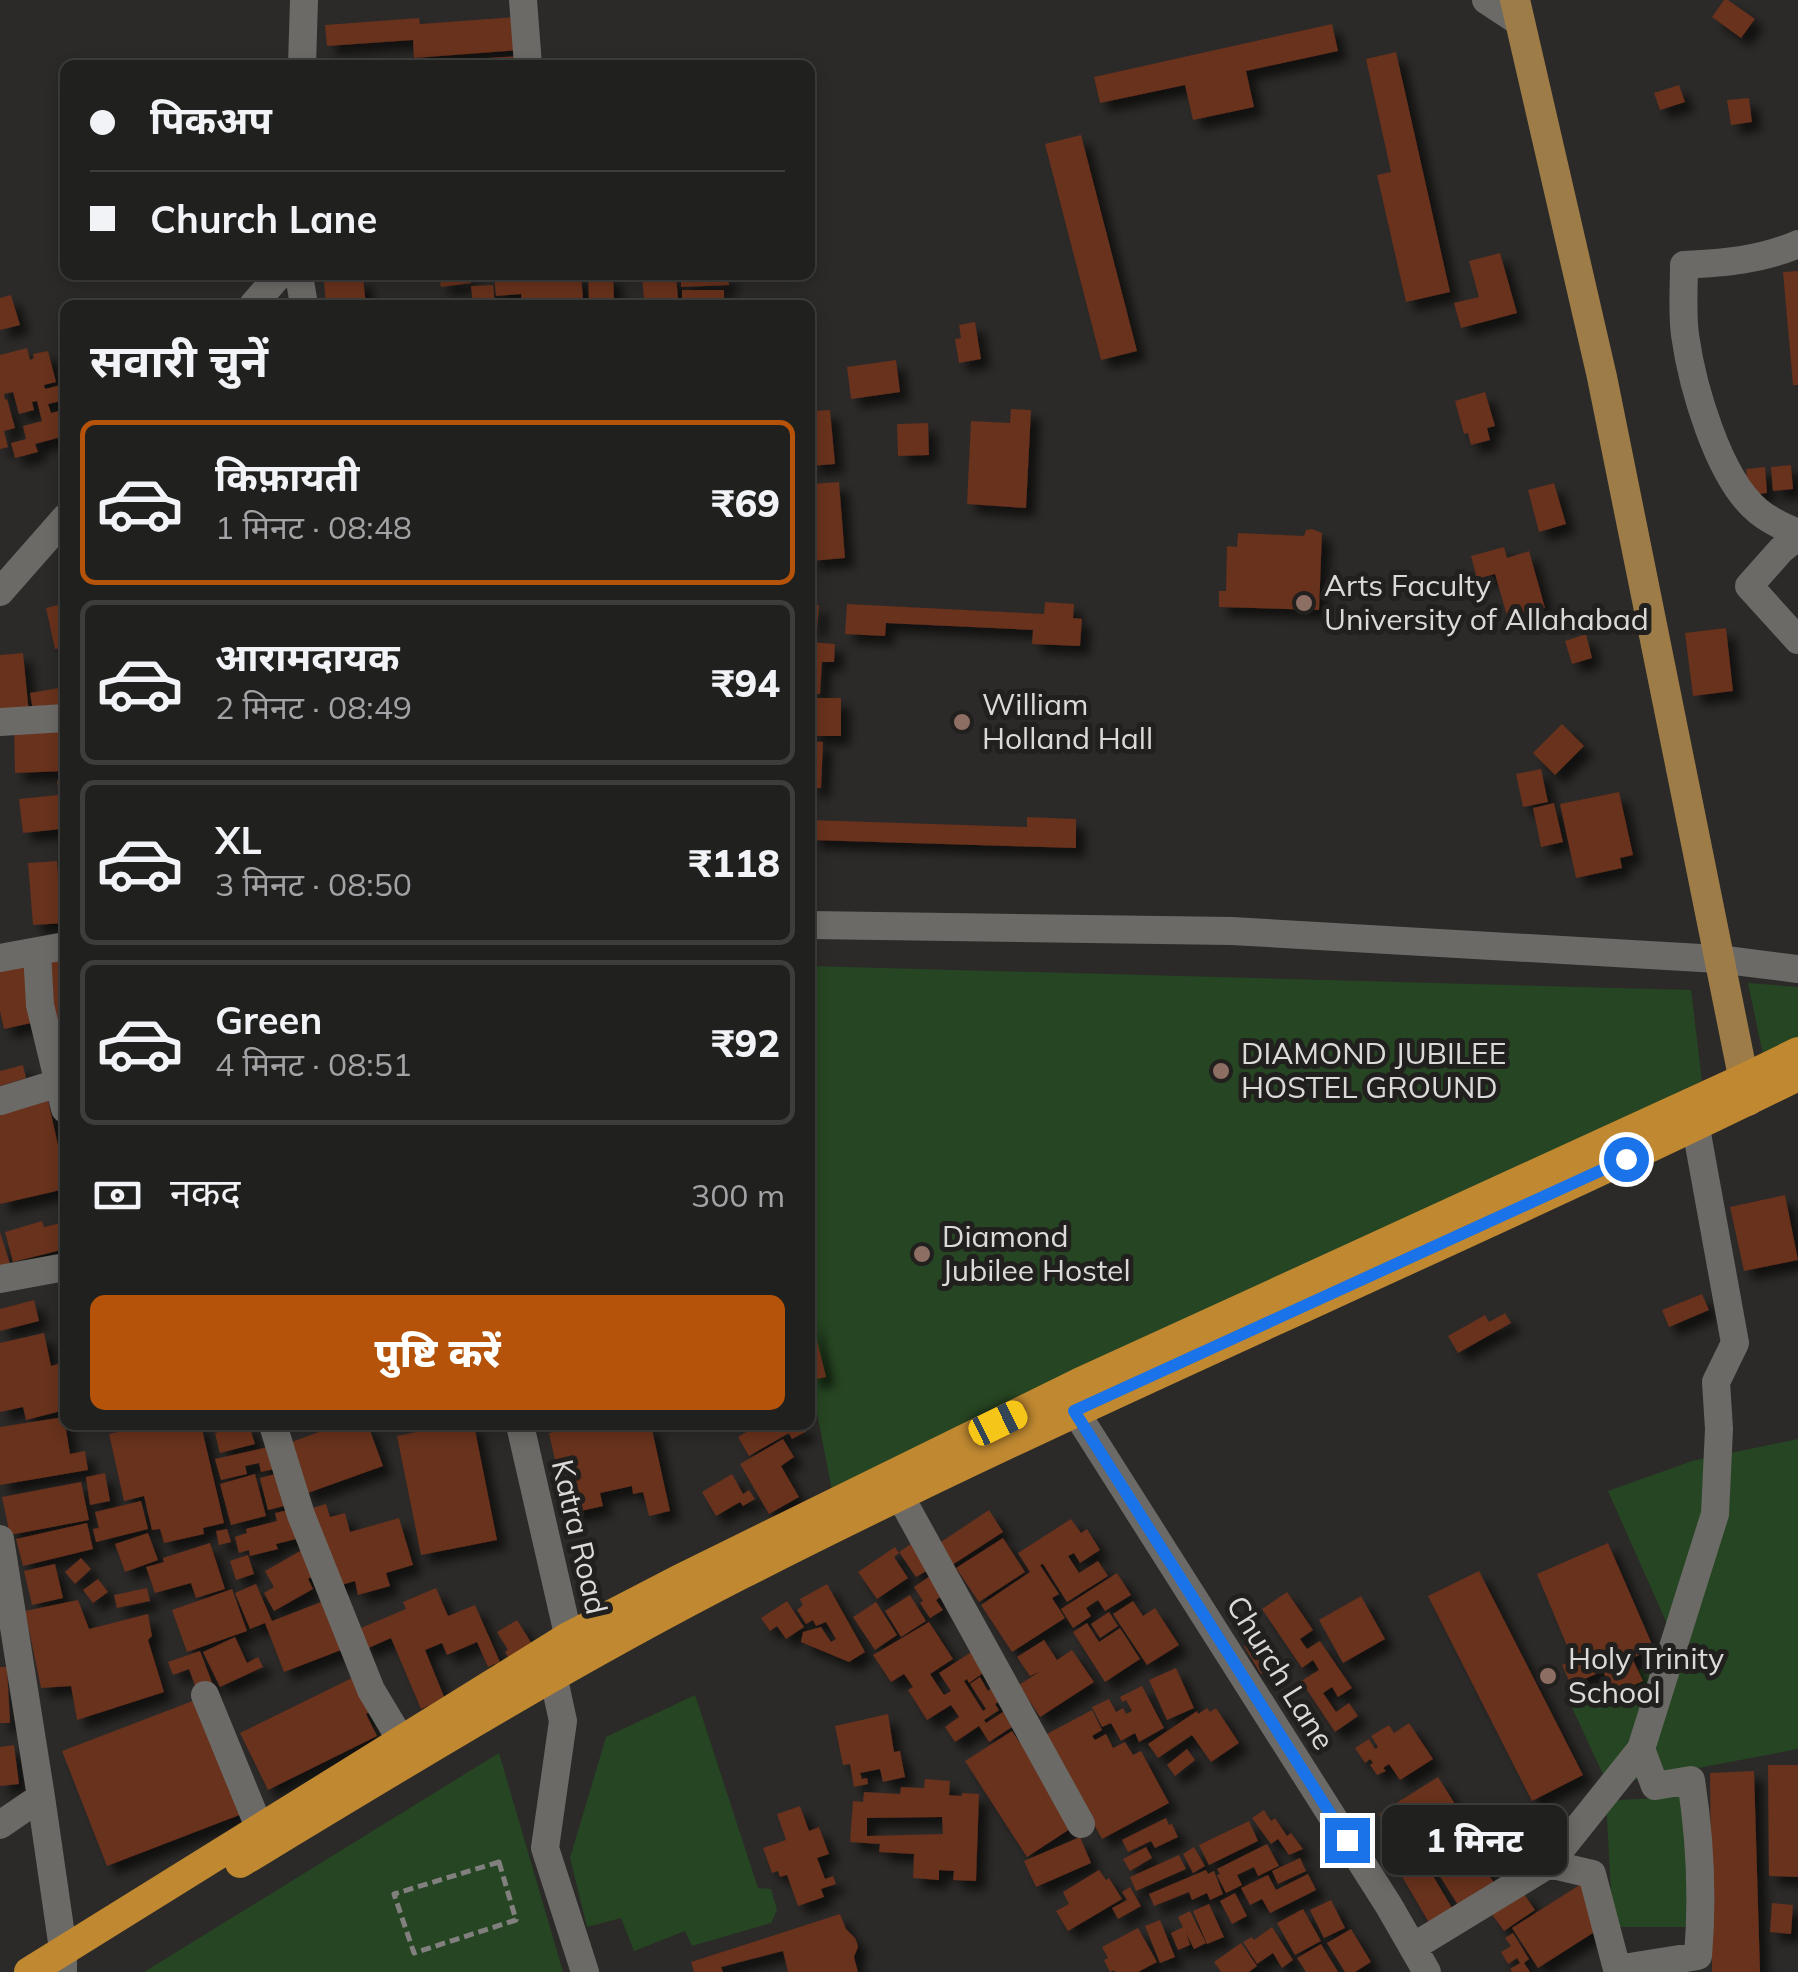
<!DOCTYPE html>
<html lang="hi">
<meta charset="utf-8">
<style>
body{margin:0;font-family:Mulish,"Noto Sans Devanagari",sans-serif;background:#2d2d2b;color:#f1f3f6;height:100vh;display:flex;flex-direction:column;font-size:38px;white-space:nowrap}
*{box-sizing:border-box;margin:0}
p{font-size:32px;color:#a2a3a4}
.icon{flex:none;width:55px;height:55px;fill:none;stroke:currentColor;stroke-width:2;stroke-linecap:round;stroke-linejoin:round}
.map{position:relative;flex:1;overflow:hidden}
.drawer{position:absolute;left:60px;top:300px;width:755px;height:1130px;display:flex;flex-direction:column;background:#20201e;border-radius:15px;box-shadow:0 5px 15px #0003,0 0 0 2px #3d3e3c}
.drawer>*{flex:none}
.top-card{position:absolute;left:60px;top:60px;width:755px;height:220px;border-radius:15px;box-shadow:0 5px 15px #0003,0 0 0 2px #3d3e3c;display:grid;align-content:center;height:220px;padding:0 30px;background:#20201e}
.end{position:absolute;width:45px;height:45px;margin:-22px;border:12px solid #1a73e8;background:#fff;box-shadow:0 0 0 5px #fff}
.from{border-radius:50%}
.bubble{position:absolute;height:70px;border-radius:15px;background:#20201e;box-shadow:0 5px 15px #0003,0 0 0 2px #3d3e3c;font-size:32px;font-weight:800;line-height:70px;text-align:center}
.car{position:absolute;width:30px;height:60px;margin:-30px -15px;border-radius:12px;box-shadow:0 0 8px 2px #0007;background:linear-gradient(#f5c518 24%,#345 0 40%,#f5c518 0 76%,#345 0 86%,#f5c518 0)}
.top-card b{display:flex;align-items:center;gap:35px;height:95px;font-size:38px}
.top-card b+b{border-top:2px solid #3d3e3c}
.top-card i{width:25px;height:25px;background:#f1f3f6}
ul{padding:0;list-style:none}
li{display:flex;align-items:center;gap:30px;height:165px;margin:0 20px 15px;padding:0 10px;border:5px solid #3d3e3c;border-radius:15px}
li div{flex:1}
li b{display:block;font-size:38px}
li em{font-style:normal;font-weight:800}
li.selected{border-color:#b45309}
li>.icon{width:90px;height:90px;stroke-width:1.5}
h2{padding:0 30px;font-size:45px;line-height:120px}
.pay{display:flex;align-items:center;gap:25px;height:110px;padding:0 30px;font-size:38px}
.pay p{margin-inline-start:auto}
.primary-button{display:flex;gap:20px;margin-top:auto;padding:20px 30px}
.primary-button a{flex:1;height:115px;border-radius:15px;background:#b45309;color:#fff;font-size:40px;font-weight:800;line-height:115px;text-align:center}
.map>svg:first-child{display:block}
</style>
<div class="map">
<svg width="1798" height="1972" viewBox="0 0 1798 1972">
<defs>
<filter id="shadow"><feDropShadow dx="9" dy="9" stdDeviation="5" flood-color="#0009"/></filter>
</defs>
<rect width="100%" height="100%" fill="#2b2a28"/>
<path fill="#264522" d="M810 966 1691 990 1702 1081 832 1491 810 1376Z
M1748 983 1798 987V1053L1766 1069Z
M1798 1439V1749L1608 1785 1568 1699 1680 1653 1608 1491 1692 1461Z
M695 1695 758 1888 771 1889 777 1910 771 1923 692 1946 685 1931 634 1951 621 1918 587 1927 570 1858 606 1737Z
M499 1753 563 1972H144Z
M1687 1796 1690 1927H1613L1606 1801Z"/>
<path fill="#67301d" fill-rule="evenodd" filter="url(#shadow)" d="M1724 0H1728L1755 19 1741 38 1712 17Z
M516 17 519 50 414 58 413 40 327 46 325 25 419 18 420 24Z
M1332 24 1338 51 1246 71 1254 107 1193 120 1185 85 1100 103 1094 77Z
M1396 52 1450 292 1406 302 1377 175 1391 172 1366 59Z
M523 56V65H421V62Z
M1679 85 1685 102 1660 110 1654 93Z
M1749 98 1752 122 1731 125 1727 100Z
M1081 135 1137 351 1101 360 1045 144Z
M1500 253 1517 313 1461 328 1454 303 1479 297 1469 261Z
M1798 271V385H1793L1783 272Z
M439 275H470L471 283 441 287Z
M494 275H581L583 298 559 299V305H522L521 294 496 296Z
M588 275H613L614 299 589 300Z
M642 275H676L678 299 644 301Z
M681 275H728L729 285 681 287Z
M363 278 366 305H326L324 282Z
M493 285 495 305H473L471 286Z
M682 290H724V305H682Z
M11 295 20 325 0 330V298Z
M975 322 981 359 959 363 955 339 961 338 959 325Z
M27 348 30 360 34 358 33 354 48 351 56 382 44 385 45 389 61 385 65 400 48 404 51 413 63 410 65 436 35 444 38 452 15 458 11 443 26 439 23 426 42 421 37 401 32 402 34 410 19 414 13 392 4 394 5 400 7 399 15 428 4 431 8 447 0 449V355Z
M896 360 900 392 851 399 847 367Z
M1485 392 1495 426 1487 428 1490 440 1471 445 1468 433 1464 434 1455 401Z
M1011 409 1031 410 1026 508 967 504 971 421 1010 423Z
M830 410 835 464 810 466V411Z
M928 423 929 455 898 456 897 424Z
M1791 465 1793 489 1773 491 1771 467Z
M1765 467 1767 493 1749 495 1746 469Z
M839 482 845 558 810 561V484Z
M1554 483 1566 524 1539 532 1528 490Z
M1312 529 1322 533 1319 610 1219 607V591H1226L1227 546 1237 547 1238 533 1304 536 1306 530Z
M1504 547 1507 558 1529 551 1545 608 1508 619 1495 574 1477 579 1471 556Z
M1045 602 1074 604 1073 618 1082 619 1080 646 1032 644 1033 630 886 623 885 636 845 634 847 604 1044 614Z
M65 603V647L55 649 46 608Z
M810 604 819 605 817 629 810 628Z
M1726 628 1733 691 1693 696 1685 633Z
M1586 634 1592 658 1572 664 1565 641Z
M810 642 835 644 834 662H822L820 694H810Z
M23 653 29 713 0 716V655Z
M65 687V711L34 716 30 693Z
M810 698H841V736H810Z
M1562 724 1584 746 1555 775 1533 753Z
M65 725V771L15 773 14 726Z
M810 741 823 742 821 788H810Z
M1541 769 1548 802 1523 807 1516 774Z
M65 780V822H63L57 781Z
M1619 792 1633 855 1620 858 1622 868 1576 878 1560 804Z
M58 795 61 829 23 833 19 799Z
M1554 803 1563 842 1541 847 1533 808Z
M1027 817 1076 819V848L810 840V820L1027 827Z
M57 861 59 888H65V923L33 925 28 863Z
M65 953V1026L56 1029 38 959Z
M25 958 40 1021 4 1029 0 1011V963Z
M23 1065 26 1078 0 1086V1071Z
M47 1096 65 1176V1189L0 1204V1106Z
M1785 1195 1798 1260 1744 1271 1730 1207Z
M42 1221 44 1227 65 1222V1249L13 1262 5 1232Z
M0 1232 10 1264 0 1267Z
M1702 1294 1709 1310 1669 1327 1662 1310Z
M34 1300 39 1321 0 1331V1309Z
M810 1313 826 1377 812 1380 810 1370Z
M1505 1313 1511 1323 1458 1353 1448 1336 1485 1315 1489 1322Z
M44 1333 51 1366 61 1363 65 1381V1410L26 1420 23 1407 0 1412V1343Z
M64 1417 70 1454 85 1451 88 1470 0 1485V1427Z
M148 1425H201L224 1523 203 1528 204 1534 164 1543 160 1529 152 1530 144 1496 124 1501 109 1434Z
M245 1425H249L255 1444 220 1453 215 1433Z
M338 1425H368L383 1466 305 1494 286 1444Z
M451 1425H474L497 1540 421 1555 397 1436Z
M586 1425H651L670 1511 649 1516 643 1492 633 1494 632 1486 600 1493 603 1506 567 1514 549 1433Z
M758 1425H803L807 1431 792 1439 789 1433 749 1456 738 1437Z
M783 1439 794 1457 781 1466 799 1497 769 1514 740 1464Z
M273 1446 279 1468 261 1472 259 1463 245 1466 247 1474 221 1480 215 1459Z
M283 1472 292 1504 268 1510 260 1478Z
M105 1473 110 1501 90 1505 86 1477Z
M255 1474 266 1516 231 1525 220 1484Z
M732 1474 743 1494 749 1490 755 1499 743 1506 740 1502 716 1516 702 1492Z
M81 1482 89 1520 10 1535 2 1497Z
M141 1501 148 1529 96 1542 93 1529 99 1528 95 1512Z
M326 1504 330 1517 345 1513 350 1532 399 1518 413 1565 386 1573 390 1586 358 1595 355 1581 328 1589 306 1510Z
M297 1508 304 1537 276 1544 278 1549 250 1556 249 1550 239 1553 235 1537 247 1533 246 1529 277 1521 275 1513Z
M989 1510 1003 1532 946 1569 932 1548Z
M1071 1519 1081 1533 1087 1529 1100 1550 1080 1563 1074 1553 1068 1556 1079 1573 1098 1561 1108 1576 1067 1602 1043 1564 1040 1565 1059 1594 1052 1598 1065 1618 1012 1652 981 1605 1030 1572 1018 1553Z
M87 1523 93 1549 23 1566 16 1539Z
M227 1529 231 1542 219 1545 216 1531Z
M148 1533 158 1560 125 1572 115 1544Z
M1003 1538 1025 1572 979 1602 956 1568Z
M210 1543 225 1589 196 1598 191 1583 155 1593 146 1567 164 1562 163 1558Z
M1608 1543 1654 1649 1632 1658 1643 1681 1613 1694 1603 1671 1571 1685 1562 1665 1573 1660 1537 1574Z
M911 1544 928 1570 916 1577 899 1552Z
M895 1547 899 1553 894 1557 908 1578 877 1599 858 1572Z
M302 1550 315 1575 308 1579 313 1589 274 1611 264 1593 274 1587 265 1571Z
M248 1555 254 1574 236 1580 230 1561Z
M81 1558 91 1569 75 1584 65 1572Z
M55 1564 63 1598 32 1605 24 1571Z
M1479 1571 1583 1775 1532 1801 1428 1596Z
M1117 1573 1131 1595 1105 1611 1098 1600 1086 1608 1091 1616 1073 1628 1061 1609Z
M930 1576 943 1595 936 1600 943 1610 930 1618 920 1603 923 1601 914 1587Z
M98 1579 108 1592 93 1603 83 1590Z
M256 1584 272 1621 329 1599 349 1647 284 1672 265 1623 250 1629 235 1593Z
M827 1584 865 1652 849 1662 801 1642 803 1632 821 1627 831 1642 836 1639 826 1622 816 1626 813 1620 806 1624 797 1610 803 1605 800 1599Z
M147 1588 150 1601 117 1608 114 1595Z
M436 1588 448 1616 475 1605 500 1662 488 1667 477 1642 447 1655 442 1643 425 1650 445 1699 421 1709 391 1638 364 1650 356 1630 406 1609 403 1602Z
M232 1589 247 1631 187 1652 172 1610Z
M1287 1592 1313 1630 1300 1639 1307 1649 1320 1641 1352 1688 1338 1697 1332 1687 1323 1693 1336 1712 1349 1703 1358 1716 1335 1732 1301 1681 1319 1670 1313 1660 1302 1668 1262 1609Z
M910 1595 926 1621 901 1637 885 1611Z
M1361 1596 1385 1639 1343 1663 1319 1620Z
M78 1600 89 1629 148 1614 152 1636 148 1640 164 1692 77 1720 71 1686 41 1688 25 1611Z
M787 1601 804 1627 786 1639 777 1626 770 1631 761 1618Z
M1133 1601 1143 1616 1155 1608 1179 1645 1147 1665 1113 1614Z
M876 1602 897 1635 875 1650 853 1617Z
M1109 1612 1118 1626 1100 1638 1091 1624Z
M517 1620 532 1644 509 1658 505 1652 508 1650 497 1632Z
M929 1622 953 1659 930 1674 944 1695 951 1691 939 1673 973 1651 986 1671 969 1683 967 1679 964 1681 983 1711 986 1709 970 1684 980 1677 988 1691 992 1688 1000 1701 995 1704 999 1710 984 1720 986 1723 1003 1712 1012 1727 989 1742 979 1726 955 1742 945 1727 959 1717 951 1705 927 1720 908 1690 913 1687 904 1674 891 1682 873 1655Z
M1087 1623 1099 1642 1120 1628 1140 1659 1105 1682 1073 1632Z
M235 1637 247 1663 258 1657 263 1667 220 1687 203 1652Z
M1257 1637 1275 1666 1261 1674 1244 1646Z
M1044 1640 1057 1660 1072 1650 1094 1682 1040 1717 1019 1685 1039 1672 1030 1676 1017 1657Z
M200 1651 213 1685 197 1691 189 1669 173 1675 168 1662Z
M0 1667H7L10 1723H0Z
M1176 1668 1194 1708 1167 1720 1149 1680Z
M356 1676 373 1710 366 1714 377 1736 268 1790 240 1733Z
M1142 1686 1164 1728 1139 1742 1135 1733 1121 1741 1111 1723 1102 1727 1092 1707 1109 1699 1116 1712 1123 1708 1126 1714 1132 1711 1126 1700 1122 1702 1120 1697Z
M198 1699 242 1814 107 1866 62 1751Z
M1207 1708 1210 1712 1216 1708 1239 1743 1211 1762 1192 1735 1158 1758 1148 1744 1197 1711 1198 1714Z
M1092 1710 1102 1730 1092 1736 1095 1740 1106 1734 1113 1748 1125 1742 1133 1755 1141 1751 1169 1803 1102 1839 1045 1735Z
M888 1714 894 1752 900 1751 905 1777 883 1782 880 1769 860 1773 862 1779 867 1778 868 1784 854 1787 850 1764 843 1765 835 1726Z
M1409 1723 1433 1759 1400 1780 1389 1764 1383 1768 1386 1771 1377 1775 1370 1765 1373 1763 1370 1759 1365 1763 1355 1748 1369 1739 1375 1749 1378 1747 1371 1736 1389 1725 1394 1733Z
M1012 1731 1020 1743 1023 1741 1073 1827 1027 1857 965 1761Z
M14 1745 19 1784 0 1786V1747Z
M1187 1749 1195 1760 1175 1776 1167 1765Z
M1768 1765H1798V1877L1769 1876Z
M1754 1771 1760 1972H1712L1710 1773Z
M1438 1777 1460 1812 1401 1849 1379 1814Z
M925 1779 950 1781 949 1795 962 1796V1793L979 1794 976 1881 953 1880 954 1871 939 1870V1880L913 1878 914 1854 879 1852 880 1844 850 1842 853 1801 863 1802 864 1792 900 1794 901 1787 924 1788ZM942 1817 943 1834 867 1836V1818Z
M800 1806 809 1831 819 1827 829 1854 817 1858 825 1879 833 1876 836 1884 821 1889 824 1897 798 1906 787 1875 780 1877 778 1871 772 1873 763 1848 786 1840 777 1814Z
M1264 1810 1271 1821 1275 1818 1287 1836 1291 1833 1303 1849 1289 1855 1278 1839 1271 1844 1252 1818Z
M1166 1818 1169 1825 1172 1824 1178 1837 1155 1848 1151 1841 1128 1852 1122 1840Z
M1249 1821 1258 1841 1209 1865 1199 1845Z
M1080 1837 1091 1863 1036 1887 1024 1861Z
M1468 1840 1494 1883 1458 1905 1431 1862Z
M1267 1844 1279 1866 1258 1876 1254 1867 1237 1875 1242 1885 1226 1893 1217 1875 1220 1874 1217 1869Z
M1146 1847 1152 1858 1130 1871 1123 1859Z
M1194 1847 1205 1866 1193 1873 1183 1854Z
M1179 1855 1186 1869 1136 1891 1130 1877Z
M1300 1858 1306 1871 1278 1884 1272 1871Z
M1423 1859 1455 1913 1431 1926 1400 1873Z
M1099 1870 1106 1880 1109 1878 1122 1899 1068 1931 1056 1911 1069 1904 1063 1892Z
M1206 1870 1208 1874 1214 1871 1223 1894 1210 1900 1207 1893 1192 1900 1189 1892 1154 1906 1149 1894Z
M1308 1874 1316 1890 1270 1913 1262 1899 1250 1905 1241 1888 1268 1875 1276 1890Z
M1581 1884 1607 1924 1538 1968 1512 1928Z
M1130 1887 1141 1906 1118 1919 1112 1908 1127 1900 1122 1892Z
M1522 1891 1535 1910 1504 1931 1491 1913Z
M1235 1893 1247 1916 1232 1924 1220 1901Z
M1331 1900 1345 1928 1324 1938 1310 1910Z
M1772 1903 1793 1905 1791 1934 1770 1932Z
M1209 1904 1224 1937 1207 1944 1193 1911Z
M1303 1909 1321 1941 1295 1955 1277 1923Z
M1190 1911 1206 1943 1194 1949 1186 1933 1190 1945 1178 1950 1171 1933 1183 1927 1178 1917Z
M840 1914 846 1929 855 1938 857 1943 858 1947 854 1957 858 1972H788L783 1951 721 1967 723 1972H694L691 1962Z
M1160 1920 1175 1957 1160 1963 1145 1926Z
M1272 1927 1293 1960 1282 1968 1273 1953 1257 1964 1243 1942 1252 1937 1254 1940Z
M1138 1928 1157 1962 1138 1972H1115L1114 1970 1110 1972 1104 1960 1108 1958 1102 1947Z
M1351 1929 1371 1962 1355 1972H1345L1327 1943Z
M1513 1933 1529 1959 1524 1963 1530 1972H1512L1510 1969 1520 1963 1517 1958 1508 1964 1501 1952 1511 1946 1505 1938Z
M1241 1943 1257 1966 1249 1972H1221L1214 1962Z
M1321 1944 1338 1972H1306L1297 1958Z"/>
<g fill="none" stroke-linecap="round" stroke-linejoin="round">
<path stroke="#81807e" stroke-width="5" stroke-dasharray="10 5" stroke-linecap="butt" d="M499 1862 516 1920 414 1953 394 1894Z"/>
<path stroke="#6b6a67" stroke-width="28" d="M523 0 528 65
M1486 0 1521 23
M302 65 304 0
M1798 244C1761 260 1724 263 1684 265 1684 288 1682 312 1685 335 1692 385 1718 478 1758 511 1770 521 1783 527 1798 533
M299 275 304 305
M253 305 279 275
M1798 536 1781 550 1749 586 1798 640
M0 592 65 518
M0 722 65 718
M810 925 1232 931 1718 959 1798 969
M37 952 40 1005 65 1109
M0 958 65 946
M0 1101 65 1081
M0 1279 65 1267
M1065 1392 1075 1411 1389 1906 1427 1972
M273 1425 301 1515 371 1690 401 1740
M520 1425 573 1656
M900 1496 1081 1824
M0 1539 41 1797 63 1949V1972
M553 1675 563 1721 545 1848 585 1972
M205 1695 259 1827
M0 1825 41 1797
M1549 1864 1592 1874 1617 1969 1698 1956C1703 1897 1700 1838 1691 1780L1655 1786 1641 1749
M1413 1947 1549 1864 1641 1749 1715 1514 1719 1429 1716 1382 1735 1343 1696 1128"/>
<path stroke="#9d7c47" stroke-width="30" d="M1515 0 1602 377 1748 1101"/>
<path stroke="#bf8831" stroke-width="30" d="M240 1863C405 1763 570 1662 742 1574 1089 1397 1449 1248 1798 1076
M29 1972 568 1637 680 1579 1079 1383 1743 1079 1798 1052"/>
</g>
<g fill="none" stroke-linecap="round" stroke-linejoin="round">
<path stroke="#1a73e8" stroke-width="12" d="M1347 1840 1074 1411 1626 1159"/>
</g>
<g fill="#8d6e63" stroke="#21201e" stroke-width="4">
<circle cx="1304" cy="603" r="10"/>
<circle cx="962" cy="722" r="10"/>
<circle cx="1221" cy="1071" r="10"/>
<circle cx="922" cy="1254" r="10"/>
<circle cx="1548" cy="1676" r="10"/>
</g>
<g text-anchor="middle" stroke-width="10" stroke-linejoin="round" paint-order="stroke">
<g font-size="30" fill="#dbdad9" stroke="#21201e" text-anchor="start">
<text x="1324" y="596">Arts Faculty<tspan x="1324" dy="34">University of Allahabad</tspan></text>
<text x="982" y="715">William<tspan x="982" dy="34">Holland Hall</tspan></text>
<text x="1241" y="1064">DIAMOND JUBILEE<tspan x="1241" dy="34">HOSTEL GROUND</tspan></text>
<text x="942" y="1247">Diamond<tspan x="942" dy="34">Jubilee Hostel</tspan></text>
<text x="1568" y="1669">Holy Trinity<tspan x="1568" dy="34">School</tspan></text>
</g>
<g font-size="30" fill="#dbdad9" stroke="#21201e">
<text transform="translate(579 1537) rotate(77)" y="10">Katra Road</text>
<text transform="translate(1280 1673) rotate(58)" y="10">Church Lane</text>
</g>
</g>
</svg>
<i class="end from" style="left:1626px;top:1159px"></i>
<i class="end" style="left:1347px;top:1840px"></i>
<div class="bubble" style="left:1382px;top:1805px;width:185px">1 मिनट</div>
<i class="car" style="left:998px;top:1423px;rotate:64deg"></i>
<div class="top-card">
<b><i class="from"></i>पिकअप</b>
<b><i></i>Church Lane</b>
</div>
<section class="drawer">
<h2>सवारी चुनें</h2>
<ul>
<li class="selected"><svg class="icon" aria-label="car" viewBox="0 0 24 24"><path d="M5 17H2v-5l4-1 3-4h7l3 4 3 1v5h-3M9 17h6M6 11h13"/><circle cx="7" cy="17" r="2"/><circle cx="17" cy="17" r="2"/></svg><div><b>किफ़ायती</b><p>1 मिनट · 08:48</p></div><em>₹69</em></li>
<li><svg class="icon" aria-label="car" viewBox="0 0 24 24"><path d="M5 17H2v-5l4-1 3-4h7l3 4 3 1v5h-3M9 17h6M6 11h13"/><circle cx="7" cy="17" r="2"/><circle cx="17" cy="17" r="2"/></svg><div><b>आरामदायक</b><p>2 मिनट · 08:49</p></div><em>₹94</em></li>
<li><svg class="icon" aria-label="car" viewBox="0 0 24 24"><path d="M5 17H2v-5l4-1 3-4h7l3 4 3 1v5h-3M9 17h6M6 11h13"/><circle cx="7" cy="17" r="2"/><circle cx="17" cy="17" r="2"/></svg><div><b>XL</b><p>3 मिनट · 08:50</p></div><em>₹118</em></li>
<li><svg class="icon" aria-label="car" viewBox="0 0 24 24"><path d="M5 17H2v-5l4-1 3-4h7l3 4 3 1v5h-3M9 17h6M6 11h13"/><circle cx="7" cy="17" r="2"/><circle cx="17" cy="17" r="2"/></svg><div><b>Green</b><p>4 मिनट · 08:51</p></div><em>₹92</em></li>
</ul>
<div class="pay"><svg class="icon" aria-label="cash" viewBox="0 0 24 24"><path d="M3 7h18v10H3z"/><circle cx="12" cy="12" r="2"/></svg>नकद<p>300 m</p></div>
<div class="primary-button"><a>पुष्टि करें</a></div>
</section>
</div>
